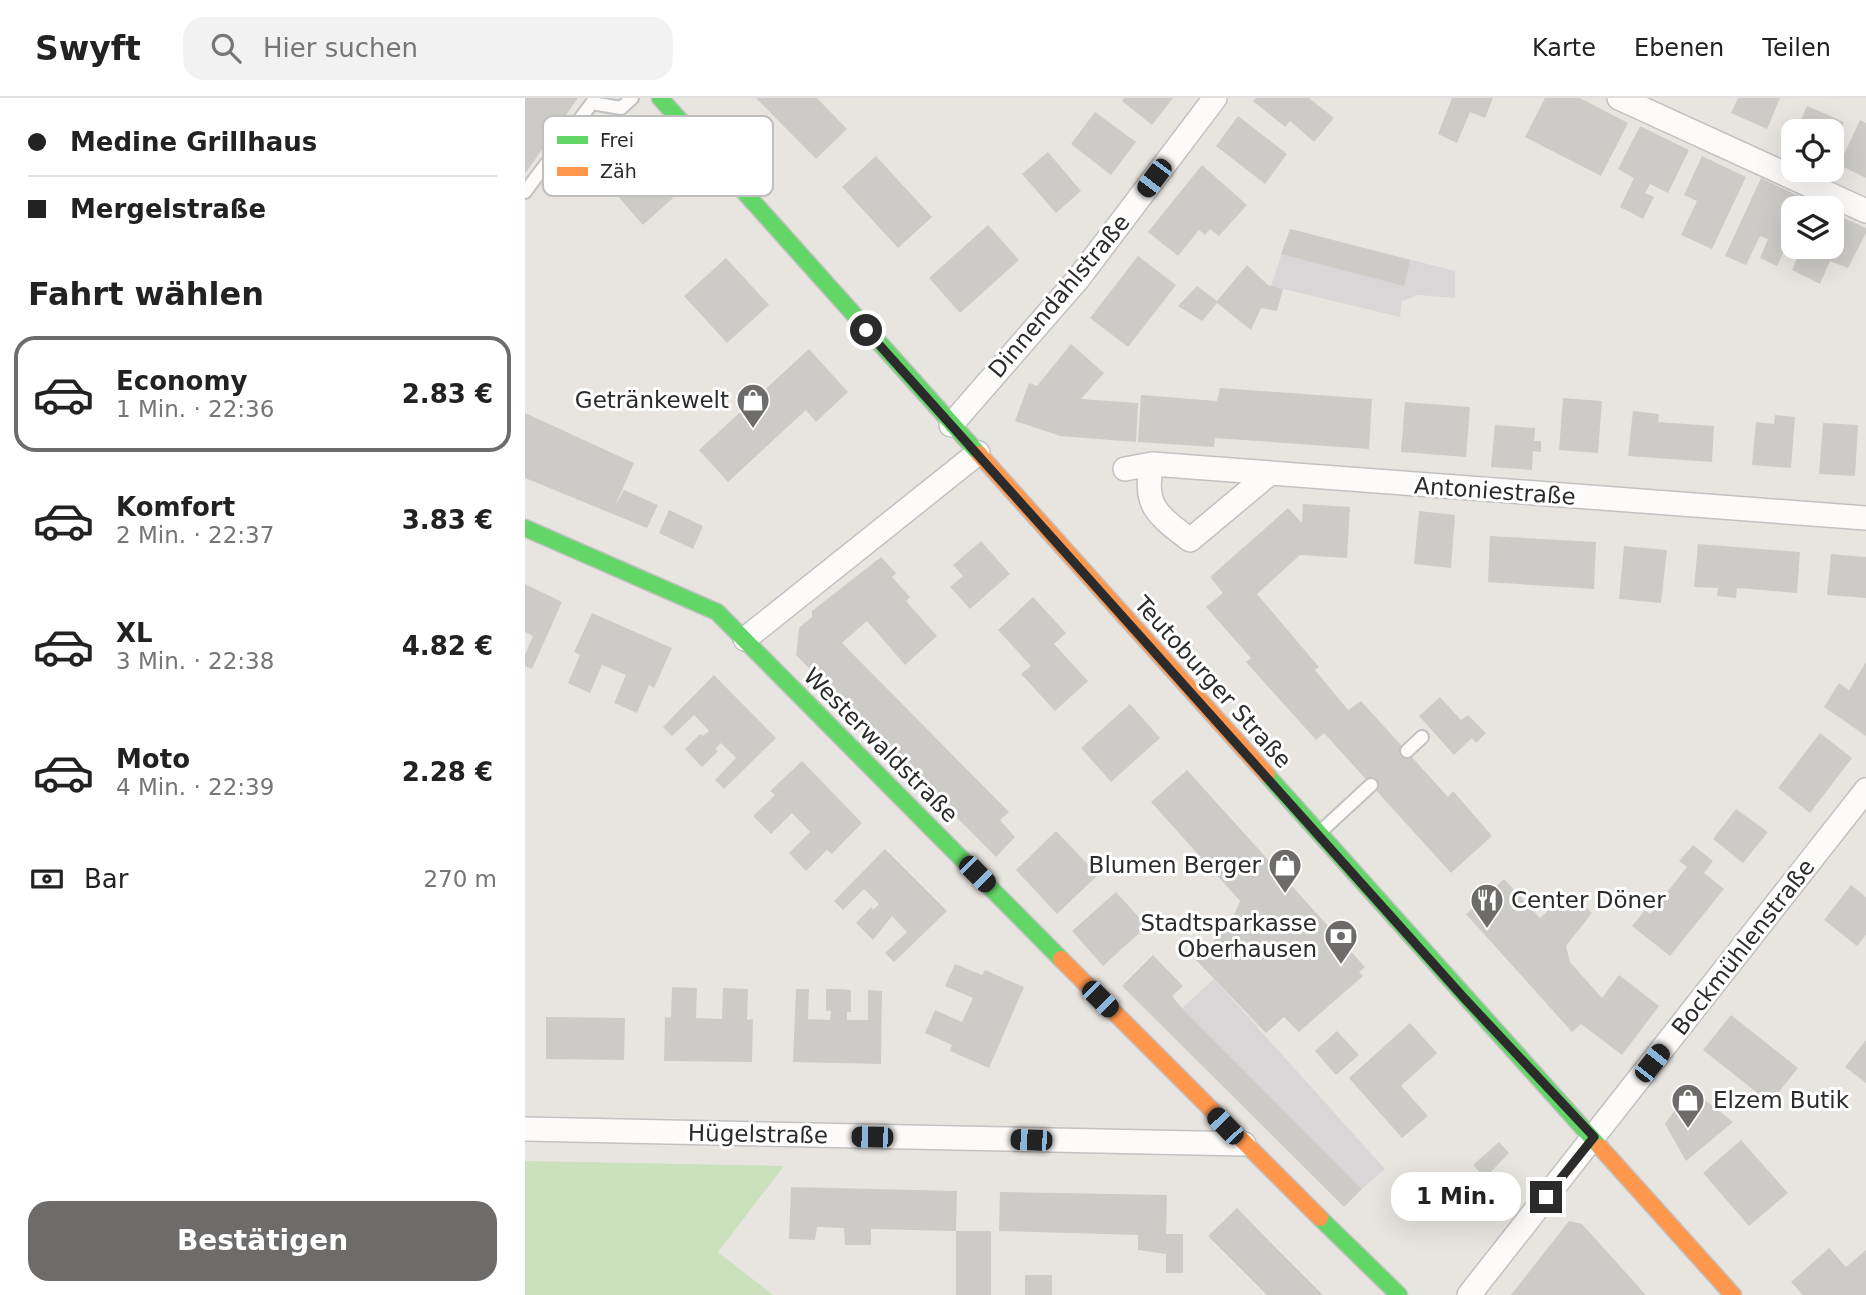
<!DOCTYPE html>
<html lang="de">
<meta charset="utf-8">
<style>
body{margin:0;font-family:"DejaVu Sans",sans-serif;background:#f2f2f2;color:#222;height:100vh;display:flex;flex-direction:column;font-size:26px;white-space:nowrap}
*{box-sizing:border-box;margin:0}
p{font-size:23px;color:#767676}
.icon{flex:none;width:38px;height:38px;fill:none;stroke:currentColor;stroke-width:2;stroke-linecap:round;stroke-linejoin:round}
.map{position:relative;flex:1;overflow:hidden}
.details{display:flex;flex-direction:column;background:#fff;width:525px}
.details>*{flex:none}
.guide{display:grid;align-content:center;height:154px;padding:0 28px;background:#fff}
.fabs{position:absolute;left:1256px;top:21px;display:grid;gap:14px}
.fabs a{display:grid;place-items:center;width:63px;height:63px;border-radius:14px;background:#fff;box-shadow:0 7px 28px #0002;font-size:35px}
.end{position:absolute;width:32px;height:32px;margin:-16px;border:9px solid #2b2b2b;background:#fff;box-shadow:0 0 0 4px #fff}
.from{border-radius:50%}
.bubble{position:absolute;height:49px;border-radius:21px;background:#fff;box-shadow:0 7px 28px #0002;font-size:23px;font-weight:700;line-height:49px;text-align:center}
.car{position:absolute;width:21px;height:42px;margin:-21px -10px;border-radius:9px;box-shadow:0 0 5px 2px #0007;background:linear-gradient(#222 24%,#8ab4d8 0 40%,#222 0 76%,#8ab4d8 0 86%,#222 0)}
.guide b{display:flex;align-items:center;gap:24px;height:66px;font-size:26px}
.guide b+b{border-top:2px solid #e0e0e0}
.guide i{width:18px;height:18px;background:#222}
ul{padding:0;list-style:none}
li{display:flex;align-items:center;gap:21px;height:116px;margin:0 14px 10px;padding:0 14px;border:4px solid transparent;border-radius:21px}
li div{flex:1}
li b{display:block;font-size:26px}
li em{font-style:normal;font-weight:700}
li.current{border-color:#6d6c6b}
li>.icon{width:63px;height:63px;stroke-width:1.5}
h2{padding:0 28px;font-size:32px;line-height:84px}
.pay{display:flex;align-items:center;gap:18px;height:77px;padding:0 28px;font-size:26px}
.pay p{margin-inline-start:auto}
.cta{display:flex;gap:14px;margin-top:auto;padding:14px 28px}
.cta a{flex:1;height:80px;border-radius:21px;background:#6d6c6b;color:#fff;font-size:28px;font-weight:700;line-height:80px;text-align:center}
header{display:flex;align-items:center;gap:42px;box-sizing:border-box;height:98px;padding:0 35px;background:#fff;border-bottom:2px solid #e0e0e0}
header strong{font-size:33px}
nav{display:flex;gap:38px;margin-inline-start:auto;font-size:24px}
.search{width:490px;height:63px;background:#f2f2f2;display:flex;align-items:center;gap:18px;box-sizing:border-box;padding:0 24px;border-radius:21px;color:#767676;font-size:26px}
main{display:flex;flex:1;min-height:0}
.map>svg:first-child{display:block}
</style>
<header>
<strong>Swyft</strong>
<div class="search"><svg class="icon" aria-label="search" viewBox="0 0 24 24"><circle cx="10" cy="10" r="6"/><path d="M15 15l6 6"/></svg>Hier suchen</div>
<nav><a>Karte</a><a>Ebenen</a><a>Teilen</a></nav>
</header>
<main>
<section class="details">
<div class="guide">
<b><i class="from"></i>Medine Grillhaus</b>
<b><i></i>Mergelstraße</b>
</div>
<h2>Fahrt wählen</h2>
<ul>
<li class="current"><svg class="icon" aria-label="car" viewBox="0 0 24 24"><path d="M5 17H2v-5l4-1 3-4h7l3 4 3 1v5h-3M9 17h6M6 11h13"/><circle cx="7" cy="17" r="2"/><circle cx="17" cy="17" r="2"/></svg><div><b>Economy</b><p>1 Min. · 22:36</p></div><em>2.83 €</em></li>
<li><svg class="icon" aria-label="car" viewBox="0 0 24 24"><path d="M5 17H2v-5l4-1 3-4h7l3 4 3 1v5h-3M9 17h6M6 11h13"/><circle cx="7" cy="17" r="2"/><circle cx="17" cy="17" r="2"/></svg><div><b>Komfort</b><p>2 Min. · 22:37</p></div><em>3.83 €</em></li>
<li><svg class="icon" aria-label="car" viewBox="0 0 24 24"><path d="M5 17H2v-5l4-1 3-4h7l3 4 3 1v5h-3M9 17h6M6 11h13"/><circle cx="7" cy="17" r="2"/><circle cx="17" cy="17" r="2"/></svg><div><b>XL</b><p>3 Min. · 22:38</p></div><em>4.82 €</em></li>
<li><svg class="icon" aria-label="car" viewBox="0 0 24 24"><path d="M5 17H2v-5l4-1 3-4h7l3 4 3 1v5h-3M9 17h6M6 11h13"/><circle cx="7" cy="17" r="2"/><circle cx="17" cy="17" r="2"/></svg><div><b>Moto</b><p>4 Min. · 22:39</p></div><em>2.28 €</em></li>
</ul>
<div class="pay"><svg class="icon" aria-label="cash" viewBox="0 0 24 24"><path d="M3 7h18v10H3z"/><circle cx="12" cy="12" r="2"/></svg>Bar<p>270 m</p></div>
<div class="cta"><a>Bestätigen</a></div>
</section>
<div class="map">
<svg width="1341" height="1197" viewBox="0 0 1341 1197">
<rect width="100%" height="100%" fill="#e8e5e1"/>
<path fill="#d9d6d8" d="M765 131 930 173V200L893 197 877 203 875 219 746 188Z
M689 881 860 1071 837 1091 657 910Z"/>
<path fill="#cbe1bd" d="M0 1063 259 1068 193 1154 248 1197H0Z"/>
<path fill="#cdcbc8" d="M0 0H53L0 76Z
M231 0H292L322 31 291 61Z
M599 0H648L627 27 597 3Z
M731 0H784L809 20 789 44 765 23 760 29 728 3Z
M927 0H968L960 20 945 14 932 45 913 36Z
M1020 0H1055L1103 25 1076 78 1000 39Z
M1213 0H1255L1242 31 1206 15Z
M1282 8 1319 24 1307 52V33H1271Z
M570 14 611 44 586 77 546 46Z
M713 18 762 56 740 86 691 48Z
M1335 22 1341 25V80L1314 67Z
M1115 28 1164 52 1143 95 1125 86 1120 95 1129 99 1118 121 1095 109 1109 80 1093 71Z
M104 52 148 100 118 127 75 78Z
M523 54 556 93 531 115 497 76Z
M351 58 407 119 373 150 317 89Z
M1177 58 1221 79 1187 151 1156 137 1172 103 1159 97Z
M677 67 722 107 694 138 685 131 680 137 674 132 653 158 623 134Z
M1236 80 1282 102 1279 110H1269V132L1252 168 1235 160 1243 141 1235 138 1221 167 1200 158Z
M1307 115 1341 130V135L1323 170 1305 163 1295 186 1267 172 1277 149H1307Z
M463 127 494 162 435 215 404 180Z
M765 131 885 162 879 188 756 156Z
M613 158 651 187 603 249 565 220Z
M201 160 244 207 202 245 159 198Z
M722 167 743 187 758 191 752 213 736 210 726 232 692 205 677 223 653 208 672 188 692 203Z
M546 246 579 275 556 301 613 305 611 344 535 338 490 323 504 285 512 288Z
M284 251 323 294 291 324 281 312 203 384 174 352Z
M695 290 847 301 844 351 690 340 689 349 613 344 616 297 692 303Z
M1038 300 1077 303 1073 355 1034 352Z
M880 304 945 309 941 359 876 354Z
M1108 313 1134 316 1133 324 1189 328 1187 364 1103 358Z
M0 315 109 365 90 408 99 392 133 407 122 430 0 380Z
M1250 317 1270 319 1266 370 1227 367 1231 324 1249 326Z
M1298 325 1333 327 1330 378 1294 376Z
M970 327 1010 330 1009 343H1016V354L1008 353 1007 372 966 369Z
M778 406 825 409 822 460 775 457 732 496 794 569 790 572 823 612 836 603 923 699 928 693 967 738 926 775 799 635 791 642 721 564 726 560 681 509 698 495 685 479 763 410 777 425Z
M144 412 178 428 168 451 134 435Z
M894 413 930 417 926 470 889 466Z
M965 438 1071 444 1069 491 963 484Z
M456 443 485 476 445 511 425 489 438 478 428 467Z
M1173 446 1275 454 1272 495 1212 490 1211 500 1192 498 1193 490 1169 489Z
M1099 448 1142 452 1136 505 1094 501Z
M1306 456 1341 459V500L1302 497Z
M356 459 371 475 367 479 385 499 381 503 412 538 380 567 342 523 317 545 484 714 475 722 490 739 471 759 271 557 274 530 287 519V513Z
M0 486 37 504 7 571 0 568V557L8 538 0 534Z
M508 499 541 535 529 546 563 583 530 613 496 576 506 568 473 532Z
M67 515 147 550 129 590 124 587 112 615 89 605 101 577 77 567 65 595 43 585 55 557 49 554Z
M1341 564V638L1299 609 1314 585 1324 592Z
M189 577 251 640 199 691 190 682 211 660 196 645 190 651 193 653 177 669 160 651 175 636 178 638 184 633 169 617 147 638 138 629Z
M915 599 936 622 943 617 961 635 951 645 947 640 929 657 894 618Z
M605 606 635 640 586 684 556 650Z
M1295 635 1327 660 1285 715 1253 690Z
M277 663 337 725 307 756 302 752 281 773 264 755 285 734 267 715 246 736 228 718 250 697 245 693Z
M662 672 840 869 834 874 838 878 774 934 759 919 741 935 670 861 704 828 715 803 626 704Z
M1211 711 1243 734 1218 765 1188 741Z
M531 733 573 777 532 816 491 772Z
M1168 747 1188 763 1179 775 1199 791 1145 858 1107 828 1120 812 1125 816 1162 769 1154 763Z
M360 751 422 813 369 864 360 855 382 834 367 818 348 842 331 825 346 809 348 812 354 806 339 791 318 812 309 803Z
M979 781 1015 820 1043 794 1067 815 1041 848 1045 864 1077 900 1094 877 1134 908 1097 957 1056 926 1047 934 941 816Z
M1326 787 1341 799V837L1332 848 1299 822Z
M591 794 622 828 578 868 547 833Z
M628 857 658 888 647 898 657 910 837 1091 819 1109 597 888Z
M430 866 457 877 460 872 499 889 464 970 425 953 427 947 400 935 410 912 437 924 448 900 420 888Z
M147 889 172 890 171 920 197 921 198 890 223 891 222 922 228 921 227 964 139 963 140 919 146 920Z
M271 891H284L283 921 305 922 306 913H301V891H314L326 892V914H322V922H343V892L357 893 356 966 268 964Z
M1206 917 1273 970 1245 1005 1178 952Z
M21 919 100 920 99 962 21 961Z
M885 925 912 955 876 988 903 1018 877 1040 824 980Z
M812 933 834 957 811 977 790 953Z
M1341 942V985L1320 969Z
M1165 990 1208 1024 1161 1063 1140 1026Z
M1216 1042 1263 1095 1224 1128 1178 1075Z
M974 1044 984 1055 960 1080 948 1067Z
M266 1089 432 1093 431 1133 346 1131V1147H320L319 1130 292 1129 290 1142 264 1141Z
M475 1094 642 1097 641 1136H658V1175H641V1156L613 1152V1137L474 1133Z
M712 1110 751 1150 798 1197H742L683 1138Z
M1044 1123 1057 1126 1121 1197H986Z
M431 1133H466V1197H431Z
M1304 1150 1321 1169 1341 1152V1197H1278L1266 1184Z
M500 1177H527V1197H500Z"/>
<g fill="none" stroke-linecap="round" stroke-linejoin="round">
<defs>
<path id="lane" d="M0 94 67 5 96 10 107 0
M882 653 897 639
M794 735 846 687"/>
<path id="street" d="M1094 0 1341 113
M426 327 553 181 690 0
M627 366C617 408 634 418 665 442L744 376
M600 371 627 366 1341 420
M220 541 453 355
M0 1031 719 1046
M944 1197 1341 692"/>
<path id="fast" d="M135 0 454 356
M0 430 192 514 536 861
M742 677 1075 1049
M795 1120 874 1197"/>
<path id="slow" d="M454 356 742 677
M536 861 795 1120
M1075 1049 1208 1197"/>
</defs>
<use href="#lane" stroke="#c2c1c1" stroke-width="16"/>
<use href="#street" stroke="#c2c1c1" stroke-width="26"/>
<use href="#fast" stroke="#c2c1c1" stroke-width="19"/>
<use href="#slow" stroke="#c2c1c1" stroke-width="19"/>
<use href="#lane" stroke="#fcfbfa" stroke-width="12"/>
<use href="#street" stroke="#fcfbfa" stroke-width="23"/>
<use href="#fast" stroke="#63d668" stroke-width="16"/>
<use href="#slow" stroke="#ff974d" stroke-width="16"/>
</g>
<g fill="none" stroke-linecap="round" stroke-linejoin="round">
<path stroke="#2b2b2b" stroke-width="9" d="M341 232 940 901 1069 1039 1021 1099"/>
</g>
<defs>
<symbol id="shop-pin" viewBox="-11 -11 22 30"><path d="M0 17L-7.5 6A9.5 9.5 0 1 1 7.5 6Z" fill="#6d6c6b" stroke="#fff"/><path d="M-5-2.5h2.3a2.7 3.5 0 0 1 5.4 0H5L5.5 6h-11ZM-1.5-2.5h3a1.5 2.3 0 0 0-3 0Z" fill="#fff"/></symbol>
<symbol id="restaurant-pin" viewBox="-11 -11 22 30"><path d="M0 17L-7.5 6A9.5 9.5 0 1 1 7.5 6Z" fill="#6d6c6b" stroke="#fff"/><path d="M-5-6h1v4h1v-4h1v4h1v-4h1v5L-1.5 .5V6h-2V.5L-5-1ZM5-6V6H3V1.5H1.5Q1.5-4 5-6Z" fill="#fff"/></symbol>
<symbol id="bank-pin" viewBox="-11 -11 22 30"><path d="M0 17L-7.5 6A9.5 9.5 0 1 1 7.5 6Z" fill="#6d6c6b" stroke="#fff"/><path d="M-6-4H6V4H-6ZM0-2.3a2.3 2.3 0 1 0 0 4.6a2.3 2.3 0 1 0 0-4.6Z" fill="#fff"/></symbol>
</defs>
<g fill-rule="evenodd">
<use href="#shop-pin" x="209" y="283" width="38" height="52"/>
<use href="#shop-pin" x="741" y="748" width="38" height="52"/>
<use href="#restaurant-pin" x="943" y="783" width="38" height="52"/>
<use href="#bank-pin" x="797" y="819" width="38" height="52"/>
<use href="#shop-pin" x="1144" y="983" width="38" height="52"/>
</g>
<g text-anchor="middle" stroke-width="6" stroke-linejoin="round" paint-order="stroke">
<g font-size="23" fill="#2b2b2b" stroke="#fff">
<text transform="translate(534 198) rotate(-50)" y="8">Dinnendahlstraße</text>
<text transform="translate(970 393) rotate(4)" y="8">Antoniestraße</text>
<text transform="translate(688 584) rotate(48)" y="8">Teutoburger Straße</text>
<text transform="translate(356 647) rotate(45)" y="8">Westerwaldstraße</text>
<text transform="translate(1218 849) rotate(-52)" y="8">Bockmühlenstraße</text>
<text transform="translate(233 1036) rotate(1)" y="8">Hügelstraße</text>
</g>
<g font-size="23" fill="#2b2b2b" stroke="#fff" text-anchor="end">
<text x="204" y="310">Getränkewelt</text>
<text x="736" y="775">Blumen Berger</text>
<text x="986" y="810" text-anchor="start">Center Döner</text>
<text x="792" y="833">Stadtsparkasse<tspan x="792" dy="26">Oberhausen</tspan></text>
<text x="1188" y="1010" text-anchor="start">Elzem Butik</text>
</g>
</g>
<rect x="18" y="18" width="230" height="80" rx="10" fill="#fff" stroke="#bfbfbf" stroke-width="2"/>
<rect x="32" y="38" width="31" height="8" fill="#63d668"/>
<rect x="32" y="69" width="31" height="9" fill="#ff974d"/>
<g font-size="19" fill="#2b2b2b">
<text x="75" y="49">Frei</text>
<text x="75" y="80">Zäh</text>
</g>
</svg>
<div class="fabs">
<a><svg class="icon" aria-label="locate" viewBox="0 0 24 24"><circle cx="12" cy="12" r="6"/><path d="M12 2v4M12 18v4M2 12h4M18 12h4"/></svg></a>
<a><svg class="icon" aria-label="layers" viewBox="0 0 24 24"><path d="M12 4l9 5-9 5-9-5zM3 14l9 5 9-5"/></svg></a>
</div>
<i class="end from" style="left:341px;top:232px"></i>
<i class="end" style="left:1021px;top:1099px"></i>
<div class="bubble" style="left:866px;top:1074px;width:130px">1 Min.</div>
<i class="car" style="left:629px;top:80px;rotate:217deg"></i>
<i class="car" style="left:452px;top:776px;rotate:135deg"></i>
<i class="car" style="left:575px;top:901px;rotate:135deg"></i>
<i class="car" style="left:1127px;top:965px;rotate:38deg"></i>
<i class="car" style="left:700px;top:1028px;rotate:316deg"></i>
<i class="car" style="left:347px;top:1039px;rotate:271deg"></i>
<i class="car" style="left:506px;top:1042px;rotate:272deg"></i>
</div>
</main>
